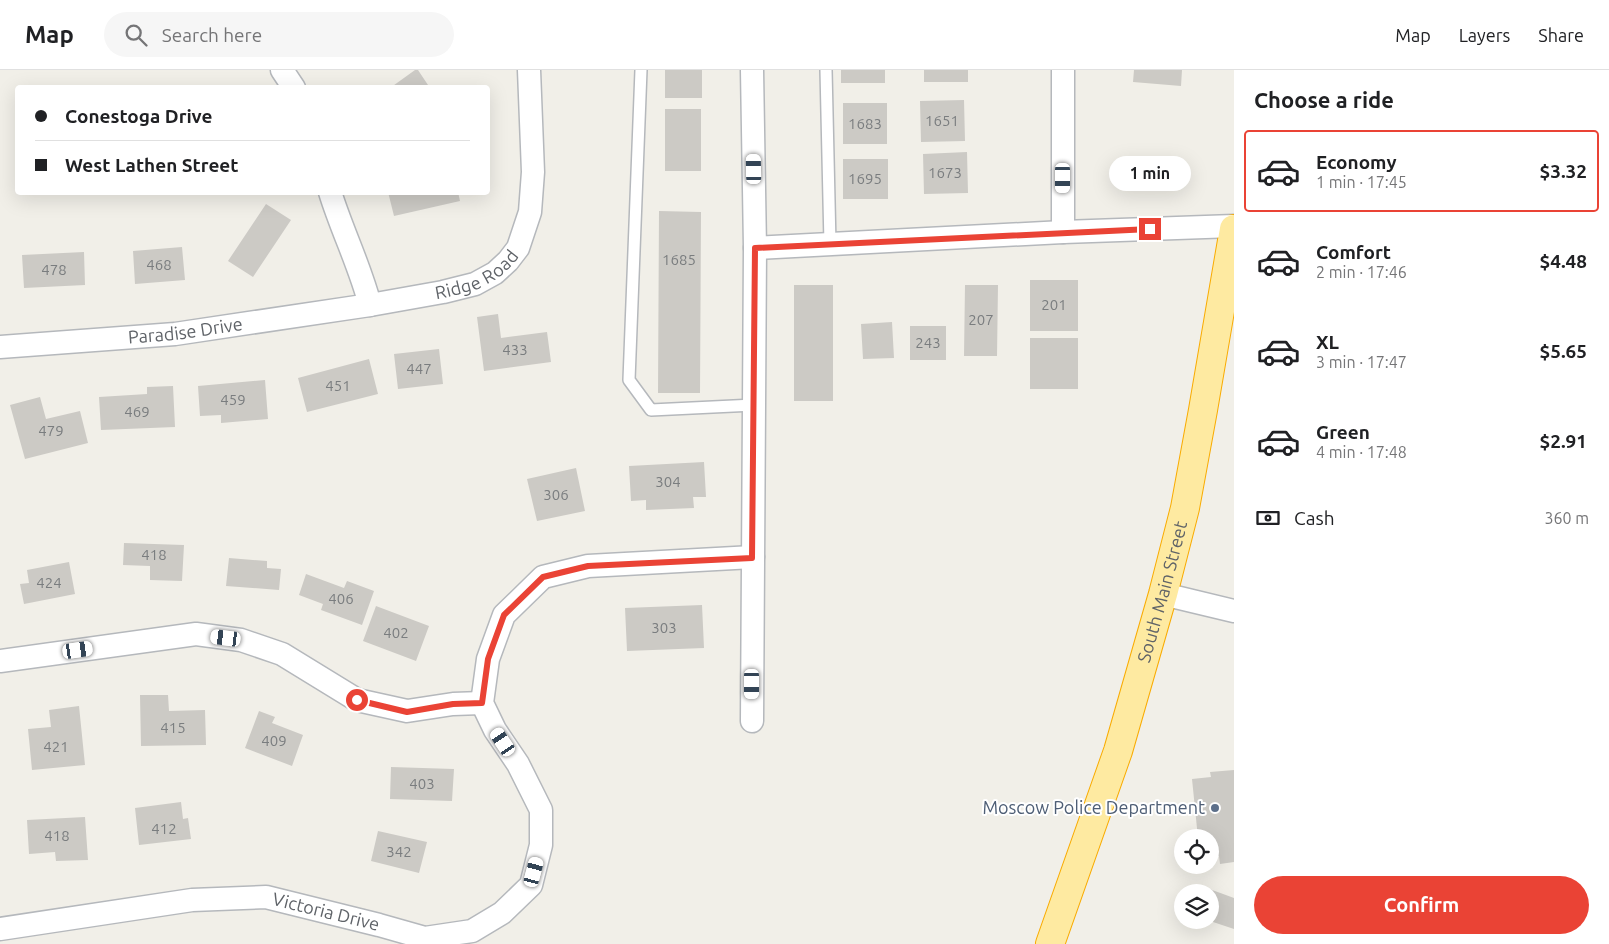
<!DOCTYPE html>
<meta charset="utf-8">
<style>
body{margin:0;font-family:Ubuntu,sans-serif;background:#f6f6f6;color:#202124;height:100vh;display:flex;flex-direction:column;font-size:19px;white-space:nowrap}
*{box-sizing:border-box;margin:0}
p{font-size:16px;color:#757577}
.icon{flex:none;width:28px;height:28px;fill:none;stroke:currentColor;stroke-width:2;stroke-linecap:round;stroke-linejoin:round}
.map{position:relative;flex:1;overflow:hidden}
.panel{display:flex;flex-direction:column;background:#fff;width:375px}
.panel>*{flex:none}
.guide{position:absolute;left:15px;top:15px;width:475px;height:110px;border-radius:5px;box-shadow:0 5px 20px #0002;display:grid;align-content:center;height:110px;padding:0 20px;background:#fff}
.tools{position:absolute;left:1174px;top:759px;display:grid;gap:10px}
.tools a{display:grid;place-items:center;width:45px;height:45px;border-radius:50%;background:#fff;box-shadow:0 5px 20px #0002;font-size:25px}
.end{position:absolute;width:22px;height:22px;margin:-11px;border:6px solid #ea4335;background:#fff;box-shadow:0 0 0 2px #fff}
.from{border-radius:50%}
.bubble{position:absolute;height:35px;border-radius:18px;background:#fff;box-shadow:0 5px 20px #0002;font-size:16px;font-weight:600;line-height:35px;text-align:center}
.car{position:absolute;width:15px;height:30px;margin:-15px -8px;border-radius:6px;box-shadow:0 0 4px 1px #0007;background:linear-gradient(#fff 24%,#345 0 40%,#fff 0 76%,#345 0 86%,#fff 0)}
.guide b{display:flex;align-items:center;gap:18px;height:48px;font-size:19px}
.guide b+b{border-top:1px solid #e0e0e0}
.guide i{width:12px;height:12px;background:#202124}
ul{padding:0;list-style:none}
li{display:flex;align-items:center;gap:15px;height:82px;margin:0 10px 8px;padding:0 10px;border:2px solid transparent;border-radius:5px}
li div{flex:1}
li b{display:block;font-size:19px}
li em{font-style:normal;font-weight:600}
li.active{border-color:#ea4335}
li>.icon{width:45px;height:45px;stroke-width:1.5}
h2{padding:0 20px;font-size:22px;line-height:60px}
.pay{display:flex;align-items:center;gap:12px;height:55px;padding:0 20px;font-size:19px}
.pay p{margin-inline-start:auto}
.cta{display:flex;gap:10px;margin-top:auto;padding:10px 20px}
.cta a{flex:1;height:58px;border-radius:30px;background:#ea4335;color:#fff;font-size:20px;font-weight:600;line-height:58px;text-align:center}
header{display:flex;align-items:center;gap:30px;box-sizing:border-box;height:70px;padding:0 25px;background:#fff;border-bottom:1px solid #e0e0e0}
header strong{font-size:24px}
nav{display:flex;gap:28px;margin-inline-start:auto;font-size:18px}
.search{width:350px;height:45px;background:#f6f6f6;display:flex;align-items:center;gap:12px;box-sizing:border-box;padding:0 18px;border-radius:28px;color:#757577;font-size:19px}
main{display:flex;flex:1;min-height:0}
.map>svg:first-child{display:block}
</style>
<header>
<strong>Map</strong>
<div class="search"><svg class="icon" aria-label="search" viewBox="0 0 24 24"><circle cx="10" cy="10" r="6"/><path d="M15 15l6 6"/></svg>Search here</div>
<nav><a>Map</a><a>Layers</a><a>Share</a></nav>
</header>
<main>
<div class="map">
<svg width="1234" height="874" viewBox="0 0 1234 874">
<rect width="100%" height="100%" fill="#f1efe8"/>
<path fill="#cccac5" d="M415 0H418L430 18H390Z
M665 0H702V28H665Z
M841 0H885V13H841Z
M924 0H968V12H924Z
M1134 0H1182L1181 16 1133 12Z
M964 30 965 71 921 72 920 31Z
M843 33H887V74H843Z
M665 39H701V101H665Z
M967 82 968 123 924 124 923 84Z
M843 89H888V129H843Z
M388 122H458L460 131 394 146Z
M266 134 291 150 253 207 228 191Z
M659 141 701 142 700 323H658Z
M182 177 185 210 135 214 133 181Z
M84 182 85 215 24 218 22 185Z
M1030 210H1078V261H1030Z
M794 215H833V331H794Z
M965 215H998L997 286H964Z
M498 244 501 268 547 262 551 292 484 301 477 247Z
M892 252 894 288 863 289 861 254Z
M910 256H946V290H910Z
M1030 268H1078V319H1030Z
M439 279 443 314 398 319 394 284Z
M369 289 378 324 307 342 298 308Z
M265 310 268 349 221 353V345L200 346 198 316Z
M173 316 175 357 101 360 99 327 147 324V317Z
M40 327 46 349 80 341 88 373 25 389 10 335Z
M704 392 706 427H693L694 438 646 440V430L631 431 629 396Z
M576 398 585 441 537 451 527 409Z
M124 473 184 475 182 511 150 510V496L123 495Z
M229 488 267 491V498L281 499 279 520 226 516Z
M69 492 75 524 24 534 20 514 29 513 27 500Z
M306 504 344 518 347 511 374 521 362 555 321 540 323 534 299 525Z
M702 535 704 578 627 581 625 538Z
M376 536 429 556 416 591 363 571Z
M140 625H168L169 641 205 640 206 675 141 676Z
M79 636 85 695 32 700 28 659 51 657 49 640Z
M259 641 275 647 272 653 303 665 292 696 245 678Z
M391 697 454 699 452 731 390 729Z
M1234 700V792L1220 794 1219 786 1210 787V768H1198L1192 709 1211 707 1210 702Z
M181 732 183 749 188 748 191 769 139 775 135 738Z
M85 747 88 790 56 791 55 782 29 784 27 750Z
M378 761 427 772 419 803 371 791Z
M1204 817 1234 828V859L1210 851V822H1202Z"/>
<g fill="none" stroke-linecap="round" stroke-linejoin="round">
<defs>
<path id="service" d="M641 0 629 310 651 340 754 335
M826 0 830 174"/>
<g id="minor">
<path d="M282 0 294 18"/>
<path d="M1063 0V162"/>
<path d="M330 122C342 161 360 196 370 235"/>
<path d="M755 178 1063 162 1234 156"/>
<path id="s1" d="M0 277 175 264 370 235 443 222 475 214 495 203 508 191 518 178 530 142 533 102 529 0"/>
<path d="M1163 524 1234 541"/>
<path d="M0 591 196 564 241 570 282 584 357 630 407 641 453 634 482 633"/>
<path d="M752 651 755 178 752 0"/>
<path id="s2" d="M0 859 192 830 266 827 379 855 425 868 472 861 502 843 531 815 541 775V740L518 694 495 660 482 633 488 589 504 545 543 507 588 496 753 487"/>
</g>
<g id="trunk">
<path id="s3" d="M1050 874 1118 681 1163 524 1185 438 1203 340 1234 159"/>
</g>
</defs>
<use href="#service" stroke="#b5b8bc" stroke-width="14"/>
<use href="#minor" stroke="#b5b8bc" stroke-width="25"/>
<use href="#trunk" stroke="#f9ab00" stroke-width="30"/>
<use href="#service" stroke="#fff" stroke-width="11"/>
<use href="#minor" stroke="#fff" stroke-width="22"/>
<use href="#trunk" stroke="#feeaa1" stroke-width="28"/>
</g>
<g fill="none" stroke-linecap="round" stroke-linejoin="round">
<path stroke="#ea4335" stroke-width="6" d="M357 630 407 642 453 634 482 633 488 589 504 545 543 507 588 496 752 488 755 178 1150 159"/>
</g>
<circle fill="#5c6f8a" stroke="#fff" stroke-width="2" cx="1215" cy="738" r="5"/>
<g text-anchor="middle" stroke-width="4" stroke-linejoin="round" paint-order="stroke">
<g font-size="15" fill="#7a7d7f">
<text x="942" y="56">1651</text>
<text x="865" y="59">1683</text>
<text x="945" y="108">1673</text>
<text x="865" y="114">1695</text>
<text x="679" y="195">1685</text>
<text x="159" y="200">468</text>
<text x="54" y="205">478</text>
<text x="1054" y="240">201</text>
<text x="981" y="255">207</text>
<text x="928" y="278">243</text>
<text x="515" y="285">433</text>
<text x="419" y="304">447</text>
<text x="338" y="321">451</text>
<text x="233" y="335">459</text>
<text x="137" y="347">469</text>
<text x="51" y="366">479</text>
<text x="668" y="417">304</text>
<text x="556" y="430">306</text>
<text x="154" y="490">418</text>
<text x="49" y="518">424</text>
<text x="341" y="534">406</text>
<text x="664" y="563">303</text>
<text x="396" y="568">402</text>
<text x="173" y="663">415</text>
<text x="274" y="676">409</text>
<text x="56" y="682">421</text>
<text x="422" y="719">403</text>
<text x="164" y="764">412</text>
<text x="57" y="771">418</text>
<text x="399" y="787">342</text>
</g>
<g font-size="18" fill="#5f6368" stroke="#fff">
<text dy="6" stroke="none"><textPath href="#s1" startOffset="485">Ridge Road</textPath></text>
<text dy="6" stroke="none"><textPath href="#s1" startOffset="186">Paradise Drive</textPath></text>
<text dy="6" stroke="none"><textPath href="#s3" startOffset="370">South Main Street</textPath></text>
<text dy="6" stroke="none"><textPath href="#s2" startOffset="330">Victoria Drive</textPath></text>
</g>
<g font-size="18" fill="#4e5e75" stroke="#fff" text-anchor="end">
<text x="1205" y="744">Moscow Police Department</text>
</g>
</g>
</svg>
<div class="tools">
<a><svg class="icon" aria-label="locate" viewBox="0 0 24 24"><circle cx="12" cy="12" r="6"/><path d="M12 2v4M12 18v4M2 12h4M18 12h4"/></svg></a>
<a><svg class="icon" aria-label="layers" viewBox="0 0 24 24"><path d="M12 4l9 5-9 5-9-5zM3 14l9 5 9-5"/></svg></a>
</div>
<i class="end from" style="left:357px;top:630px"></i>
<i class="end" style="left:1150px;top:159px"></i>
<div class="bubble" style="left:1109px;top:86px;width:82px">1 min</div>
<i class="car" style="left:754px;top:99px;rotate:359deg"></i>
<i class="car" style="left:1063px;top:108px;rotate:180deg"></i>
<i class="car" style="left:226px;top:568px;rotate:277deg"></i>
<i class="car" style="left:78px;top:580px;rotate:82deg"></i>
<i class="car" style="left:752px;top:614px;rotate:180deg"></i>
<i class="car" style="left:503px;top:672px;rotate:326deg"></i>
<i class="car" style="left:534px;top:802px;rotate:15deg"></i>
<div class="guide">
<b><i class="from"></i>Conestoga Drive</b>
<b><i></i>West Lathen Street</b>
</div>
</div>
<section class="panel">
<h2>Choose a ride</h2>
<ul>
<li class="active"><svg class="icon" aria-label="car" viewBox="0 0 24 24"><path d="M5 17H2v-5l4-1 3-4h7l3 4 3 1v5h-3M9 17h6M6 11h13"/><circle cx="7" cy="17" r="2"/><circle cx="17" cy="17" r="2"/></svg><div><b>Economy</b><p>1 min · 17:45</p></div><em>$3.32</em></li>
<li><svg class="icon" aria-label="car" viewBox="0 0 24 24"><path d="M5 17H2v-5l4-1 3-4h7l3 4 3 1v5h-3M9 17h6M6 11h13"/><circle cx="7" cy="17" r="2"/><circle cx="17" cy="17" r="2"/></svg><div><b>Comfort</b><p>2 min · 17:46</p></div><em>$4.48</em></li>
<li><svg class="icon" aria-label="car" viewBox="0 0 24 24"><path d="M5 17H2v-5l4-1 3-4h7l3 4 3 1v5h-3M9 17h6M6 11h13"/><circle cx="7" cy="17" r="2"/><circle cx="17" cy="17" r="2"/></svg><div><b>XL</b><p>3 min · 17:47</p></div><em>$5.65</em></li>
<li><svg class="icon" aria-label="car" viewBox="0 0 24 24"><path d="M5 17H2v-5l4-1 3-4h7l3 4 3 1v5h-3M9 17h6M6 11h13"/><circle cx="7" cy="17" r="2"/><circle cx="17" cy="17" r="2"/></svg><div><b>Green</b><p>4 min · 17:48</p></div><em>$2.91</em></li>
</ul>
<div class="pay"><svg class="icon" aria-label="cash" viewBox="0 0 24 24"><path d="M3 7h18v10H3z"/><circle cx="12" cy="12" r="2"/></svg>Cash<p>360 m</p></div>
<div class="cta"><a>Confirm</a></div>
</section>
</main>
